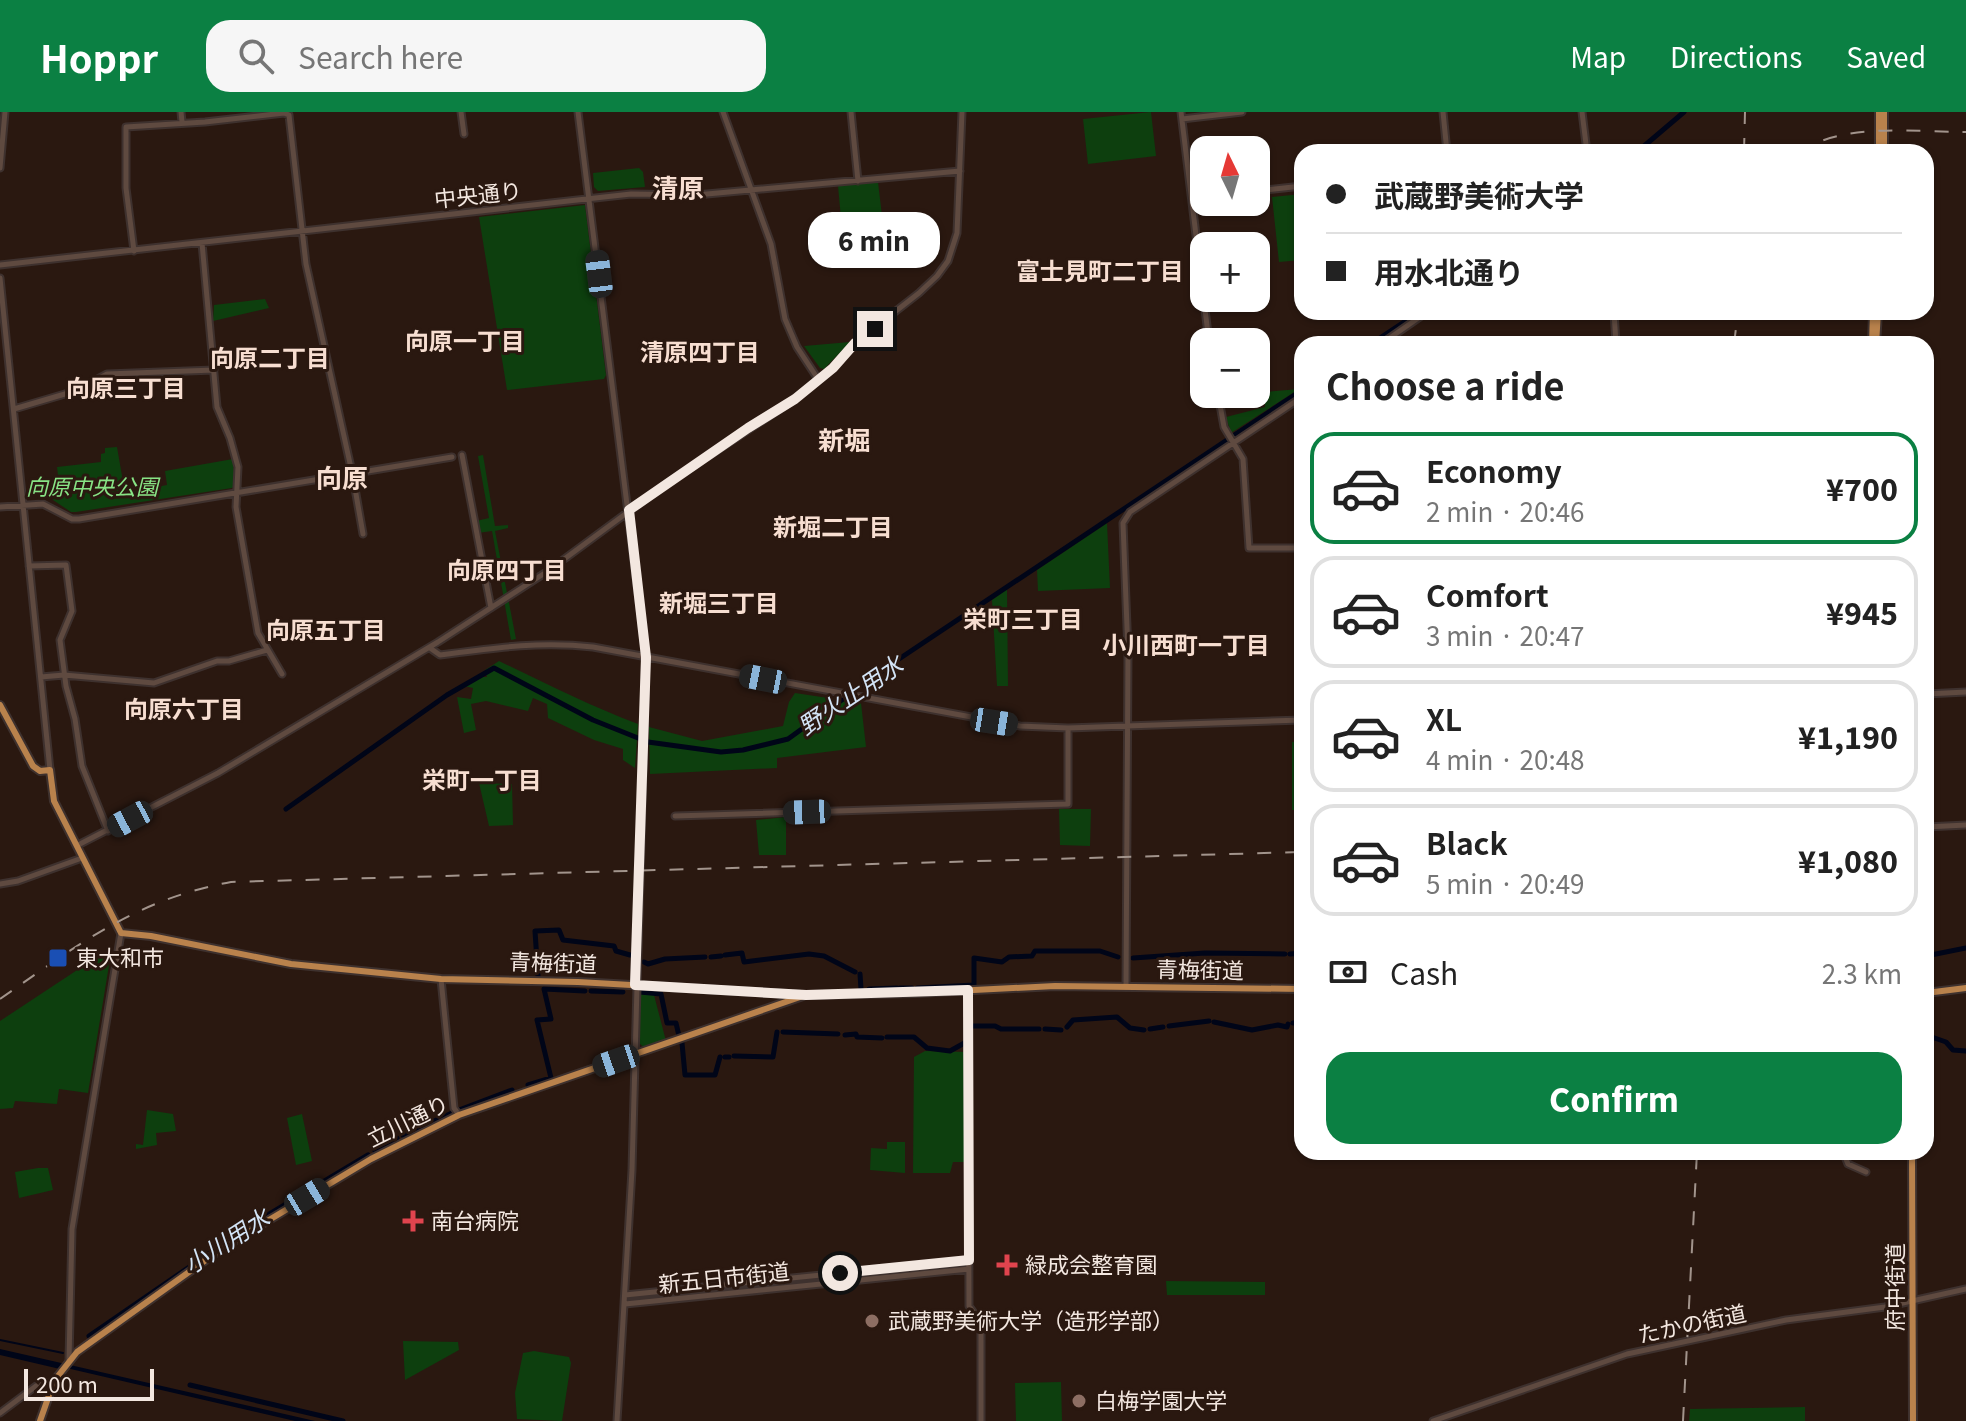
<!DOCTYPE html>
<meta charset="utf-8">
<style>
body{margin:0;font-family:Georgia,"Noto Sans JP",serif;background:#f6f6f6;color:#222;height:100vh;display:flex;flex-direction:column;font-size:30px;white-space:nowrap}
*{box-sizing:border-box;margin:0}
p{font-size:26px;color:#767676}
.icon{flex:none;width:44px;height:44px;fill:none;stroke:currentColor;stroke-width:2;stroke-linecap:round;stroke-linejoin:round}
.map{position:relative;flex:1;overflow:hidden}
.sheet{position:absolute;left:1294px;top:224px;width:640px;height:824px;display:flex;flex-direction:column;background:#fff;border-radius:24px;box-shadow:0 2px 6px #0004}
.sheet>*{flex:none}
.top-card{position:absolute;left:1294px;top:32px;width:640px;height:176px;border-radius:24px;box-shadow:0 2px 6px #0004;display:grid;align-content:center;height:176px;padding:0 32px;background:#fff}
.needle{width:52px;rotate:355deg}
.fabs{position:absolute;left:1190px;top:24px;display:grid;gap:16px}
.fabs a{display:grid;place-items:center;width:80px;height:80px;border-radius:16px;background:#fff;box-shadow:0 2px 6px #0004;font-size:40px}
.scale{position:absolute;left:24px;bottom:20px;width:130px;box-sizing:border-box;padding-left:8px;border:4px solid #f3e7e0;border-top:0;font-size:22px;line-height:28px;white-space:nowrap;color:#f3e7e0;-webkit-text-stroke:6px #2a1810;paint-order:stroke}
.end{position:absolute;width:36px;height:36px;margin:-18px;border:10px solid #f3e7e0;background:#111;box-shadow:0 0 0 4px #111}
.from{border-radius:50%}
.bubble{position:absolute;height:56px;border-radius:24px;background:#fff;box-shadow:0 2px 6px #0004;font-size:26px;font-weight:800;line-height:56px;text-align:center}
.car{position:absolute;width:24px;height:48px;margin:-24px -12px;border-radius:10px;box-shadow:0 0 6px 2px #0007;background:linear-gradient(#222 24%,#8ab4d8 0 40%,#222 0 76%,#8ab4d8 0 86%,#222 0)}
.top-card b{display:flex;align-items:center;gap:28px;height:76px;font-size:30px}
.top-card b+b{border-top:2px solid #e0e0e0}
.top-card i{width:20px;height:20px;background:#222}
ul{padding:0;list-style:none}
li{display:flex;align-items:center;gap:24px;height:112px;margin:0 16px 12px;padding:0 16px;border:4px solid #e0e0e0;border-radius:24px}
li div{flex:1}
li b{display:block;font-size:30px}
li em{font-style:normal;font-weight:800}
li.current{border-color:#0b8043}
li>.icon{width:72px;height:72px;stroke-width:1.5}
h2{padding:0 32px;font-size:36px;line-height:96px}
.pay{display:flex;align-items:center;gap:20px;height:88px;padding:0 32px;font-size:30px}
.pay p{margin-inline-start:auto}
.cta{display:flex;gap:16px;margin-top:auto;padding:16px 32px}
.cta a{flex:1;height:92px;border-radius:24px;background:#0b8043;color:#fff;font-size:32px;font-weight:800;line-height:92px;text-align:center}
header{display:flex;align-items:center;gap:48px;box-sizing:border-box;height:112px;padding:0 40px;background:#0b8043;color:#fff}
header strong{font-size:38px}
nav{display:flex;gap:44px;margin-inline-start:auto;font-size:28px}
.search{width:560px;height:72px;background:#f6f6f6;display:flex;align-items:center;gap:20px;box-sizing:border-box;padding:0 28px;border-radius:24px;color:#767676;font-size:30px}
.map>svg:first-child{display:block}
</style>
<header>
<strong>Hoppr</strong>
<div class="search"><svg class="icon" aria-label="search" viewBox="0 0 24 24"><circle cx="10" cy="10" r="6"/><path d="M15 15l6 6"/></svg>Search here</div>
<nav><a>Map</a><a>Directions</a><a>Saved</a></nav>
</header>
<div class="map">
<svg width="1966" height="1309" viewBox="0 0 1966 1309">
<rect width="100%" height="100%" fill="#2a1810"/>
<path fill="#0d3f0e" d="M1151 0 1156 44 1088 52 1083 7Z
M639 56 643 60 645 75 598 79 594 75 593 61Z
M878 70 883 112 842 117 838 74Z
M1302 82V148L1279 150 1272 85Z
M585 93 606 263 604 267 507 278 479 105Z
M265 187 269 196 213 209 214 193Z
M850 230 824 257 820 256 804 234Z
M1299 277 1231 321 1226 305 1265 295V280Z
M117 335 125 381 167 373 165 359 233 347 235 373 232 376 76 400H71L53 388 59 372 57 355 101 350V342L105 341V336Z
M483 343 495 414 508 413V416L495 419 516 527 511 528 492 419 478 421 476 409 489 406 478 344Z
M1107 411 1110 476 1038 479 1037 458Z
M1007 477 1008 574H997L992 488Z
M499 549C545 571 590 594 638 612L635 656 623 648V637L594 628 548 606 547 592 533 586 528 599 486 589 471 592 476 618 464 621 457 585 471 587 473 576 464 574 479 565H487L485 558Z
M795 581 861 591 866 635 777 646V656L650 662 649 615 702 629 783 614 789 590Z
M1302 629V698H1292V630Z
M479 671 512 672 513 713 489 714Z
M1059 697H1091L1090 734 1060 733Z
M786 705V743H759L756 708Z
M112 835 88 981 59 977 57 992 15 989 13 996 0 997V909Z
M639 882 654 883 666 929 645 936 640 932Z
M925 939 967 940 968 1050H953L950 1061H913L914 945Z
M147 998 173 1002 176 1019 156 1021 157 1033 136 1037V1032L143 1033Z
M302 1002 312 1049 296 1053 287 1006Z
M887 1030H905V1061L870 1058 871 1036 887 1037Z
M38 1056H48L53 1078 19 1086 15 1060Z
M1166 1169 1265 1170V1183H1167Z
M403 1229 458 1230 459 1238 405 1268Z
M534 1239 569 1245 571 1251 562 1309 517 1307 515 1281 523 1241Z
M1061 1270 1062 1309H1016L1015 1271Z
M1805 1295V1309H1689L1690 1297Z"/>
<path fill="#000518" d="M0 1237 315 1309H295L62 1255 60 1257 0 1243Z"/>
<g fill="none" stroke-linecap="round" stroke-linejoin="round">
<path stroke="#000518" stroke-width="2" d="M0 1228 63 1241"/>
<path stroke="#000518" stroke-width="5" d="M1637 40 1684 0
M1371 232 1419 200
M286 697 447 583 494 556 593 608 648 630 721 640 743 638 788 627 890 553 1302 278
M1290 842 1302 841
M725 843 742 841 744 850 809 842 824 844 855 860
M1926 844 1966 836
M711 845 721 844
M1133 846 1205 841 1285 842
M644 850 648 852 665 847 705 845
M860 862 861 877
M538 864 535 819 559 818 563 828 614 834 616 839 630 843
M900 876H912
M917 876 974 873V846L1002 850 1009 845 1032 844 1035 839H1100L1118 845
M869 877 897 876
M591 879 623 880
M640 880 661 882 667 911H676L679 924
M1214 910 1252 918 1278 913 1287 915 1288 912
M1293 911 1302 910
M971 914H995L1001 917H1039
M1169 914 1209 909
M1067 915 1073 908 1117 905 1130 916 1144 918
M1045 917 1061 918
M1150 917 1163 915
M783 920 838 922
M845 923 856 922 857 925 882 926
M1926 923 1946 930 1953 938 1966 939
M887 925H914L927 936 950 939 968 929V926
M682 931 685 963H715L720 945
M734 944 773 945 777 920
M725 945H729
M528 973 551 966 537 908 551 907 544 877 585 879
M459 998 512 978
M403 1023 452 1001
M375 1039 397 1026
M89 1224 246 1116 368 1043
M190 1273 343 1309"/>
<defs>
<path id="secondary" d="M181 0 182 10
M461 0 464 22
M578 0 646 545 632 1058 617 1309
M723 0 771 132 785 207 797 235 818 267
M851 0 858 69
M1181 0 1209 230
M1443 0 1447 40
M1582 0 1587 40
M1182 7 1242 0
M0 56 5 0
M1256 79 1302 74
M1192 86 1204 85
M202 131 217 295 230 326 238 355 236 395 258 521 282 562
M134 139 126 76V15L205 10 284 1 289 3 306 152 353 365 363 422
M0 153 631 82 696 83 960 59
M0 166 50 658
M1614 200 1616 232
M1381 232 1427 200
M1218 282 1224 315 1243 347 1249 436H1302
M14 297 75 279 107 262 214 258
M462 343 491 496
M0 395 43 392 72 407H79L452 345
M29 454 66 453 72 499 60 528 66 574 75 607 82 654 108 719
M430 536 440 543C493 536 539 529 593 535L1020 614 1068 616 1302 608
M41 565 64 563 154 571 217 549H229L267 538
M1926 582 1966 580
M675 704 1068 692V616
M1926 715 1966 713
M78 733 218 661 438 530 548 459 666 372 795 287 833 256 855 231 919 181 937 164 948 149 957 121 962 0
M0 772 18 769 82 746
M441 867 454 996 459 1003
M1126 875 1128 541 1123 411 1130 400 1302 285
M968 878 969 1194 981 1211V1309
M1843 1040 1848 1052 1866 1060
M625 1183 969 1148
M625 1192 969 1157
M69 1248 72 1117 121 821
M0 1301 36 1274 54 1269
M1433 1309 1627 1242 1786 1208 1885 1195 1966 1177"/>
<path id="primary" d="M1879 0V40
M1884 40V0
M1872 232 1873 200
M1876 232 1878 200
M0 593 33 654 40 659 50 658 54 689 121 821 151 824 291 852 441 867 578 870 806 883 915 881 1055 874 1302 877
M1926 881 1966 876
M1912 1040 1913 1309
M40 1309 54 1269 77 1240 224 1135 371 1047 459 1003 803 884"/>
</defs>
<use href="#secondary" stroke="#3e312e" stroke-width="9"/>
<use href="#primary" stroke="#3e312e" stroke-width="10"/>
<use href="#secondary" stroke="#5f4a40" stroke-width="5"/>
<use href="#primary" stroke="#b9824c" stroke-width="6"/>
<path stroke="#a2948c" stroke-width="2" stroke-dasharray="14 14" stroke-linecap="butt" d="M1744 40 1745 0
M1798 40C1847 10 1911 20 1966 20
M1734 232 1738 200
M1749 232V227
M0 887C78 833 134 788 231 770L1302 740
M1683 1309 1697 1040"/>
</g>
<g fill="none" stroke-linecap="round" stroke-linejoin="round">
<path stroke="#f3e7e0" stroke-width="10" d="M840 1161 969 1148 968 878 806 883 635 873 646 545 629 398 748 316 795 287 833 256 855 231 875 217"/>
</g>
<rect fill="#1a4fb4" stroke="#2a1810" stroke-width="3" x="48" y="836" width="20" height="20" rx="4"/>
<g fill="#e0444e" stroke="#2a1810" stroke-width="3">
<path d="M409 1097h8v8h8v8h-8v8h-8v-8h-8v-8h8z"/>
<path d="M1003 1141h8v8h8v8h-8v8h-8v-8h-8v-8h8z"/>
</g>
<g fill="#8d6e63" stroke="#2a1810" stroke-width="3">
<circle cx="872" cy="1209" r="8"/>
<circle cx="1079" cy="1289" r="8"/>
</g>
<g text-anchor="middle" stroke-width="6" stroke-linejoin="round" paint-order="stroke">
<g font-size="22" fill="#f3e7e0" stroke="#2a1810">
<text transform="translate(478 83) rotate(-6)" y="8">中央通り</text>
<text transform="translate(553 851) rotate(2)" y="8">青梅街道</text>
<text transform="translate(1200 858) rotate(1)" y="8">青梅街道</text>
<text transform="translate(408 1009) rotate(-26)" y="8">立川通り</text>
<text transform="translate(724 1166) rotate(-6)" y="8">新五日市街道</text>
<text transform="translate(1895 1175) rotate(-90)" y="8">府中街道</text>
<text transform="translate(1692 1212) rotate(-12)" y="8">たかの街道</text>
</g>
<g font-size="22" font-style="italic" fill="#88e385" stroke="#2a1810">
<text x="92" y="383">向原中央公園</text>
</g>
<g font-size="22" fill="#f3e7e0" stroke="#2a1810" text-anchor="start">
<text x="76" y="854">東大和市</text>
<text x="431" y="1117">南台病院</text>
<text x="1025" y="1161">緑成会整育園</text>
<text x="888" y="1217">武蔵野美術大学（造形学部）</text>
<text x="1095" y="1297">白梅学園大学</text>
</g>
<g font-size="24" font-weight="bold" fill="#f7ded1" stroke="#2a1810">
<text x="1100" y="168">富士見町二丁目</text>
<text x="465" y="238">向原一丁目</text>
<text x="700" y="249">清原四丁目</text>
<text x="270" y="255">向原二丁目</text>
<text x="126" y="285">向原三丁目</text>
<text x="833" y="424">新堀二丁目</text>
<text x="507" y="467">向原四丁目</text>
<text x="719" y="500">新堀三丁目</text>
<text x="1023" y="516">栄町三丁目</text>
<text x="326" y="527">向原五丁目</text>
<text x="1186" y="542">小川西町一丁目</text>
<text x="184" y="606">向原六丁目</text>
<text x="482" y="677">栄町一丁目</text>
</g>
<g font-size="24" font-style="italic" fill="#d3e4f6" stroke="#2a1810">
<text transform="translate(851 584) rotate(-34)" y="8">野火止用水</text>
<text transform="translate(227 1130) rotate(-33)" y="8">小川用水</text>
</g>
<g font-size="26" font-weight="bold" fill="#f7ded1" stroke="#2a1810">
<text x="678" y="86">清原</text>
<text x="844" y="338">新堀</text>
<text x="342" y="376">向原</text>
</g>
</g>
</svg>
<div class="fabs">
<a><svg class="needle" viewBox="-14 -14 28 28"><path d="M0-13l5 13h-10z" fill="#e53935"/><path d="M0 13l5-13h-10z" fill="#767676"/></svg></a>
<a>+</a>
<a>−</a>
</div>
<div class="scale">200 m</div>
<i class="end from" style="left:840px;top:1161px"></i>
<i class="end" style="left:875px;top:217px"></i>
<div class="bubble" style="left:808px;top:100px;width:132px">6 min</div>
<i class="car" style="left:599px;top:162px;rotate:353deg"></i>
<i class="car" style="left:763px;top:567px;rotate:281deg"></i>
<i class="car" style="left:994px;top:610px;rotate:99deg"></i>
<i class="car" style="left:807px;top:700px;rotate:268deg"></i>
<i class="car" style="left:130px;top:707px;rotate:242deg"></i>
<i class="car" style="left:616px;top:949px;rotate:251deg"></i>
<i class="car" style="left:307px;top:1085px;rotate:59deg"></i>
<div class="top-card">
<b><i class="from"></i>武蔵野美術大学</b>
<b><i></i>用水北通り</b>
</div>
<section class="sheet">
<h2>Choose a ride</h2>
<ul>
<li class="current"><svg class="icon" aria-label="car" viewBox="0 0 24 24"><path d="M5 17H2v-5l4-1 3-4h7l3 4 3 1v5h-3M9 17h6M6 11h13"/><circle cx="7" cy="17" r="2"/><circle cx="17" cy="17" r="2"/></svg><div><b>Economy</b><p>2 min · 20:46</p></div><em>¥700</em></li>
<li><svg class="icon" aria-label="car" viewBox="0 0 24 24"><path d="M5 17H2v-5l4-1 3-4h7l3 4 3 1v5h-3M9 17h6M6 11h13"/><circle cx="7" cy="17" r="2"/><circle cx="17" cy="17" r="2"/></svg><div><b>Comfort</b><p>3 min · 20:47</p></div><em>¥945</em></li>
<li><svg class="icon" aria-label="car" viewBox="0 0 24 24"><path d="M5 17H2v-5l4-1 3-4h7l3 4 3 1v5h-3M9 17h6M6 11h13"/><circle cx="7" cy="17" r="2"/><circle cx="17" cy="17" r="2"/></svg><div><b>XL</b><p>4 min · 20:48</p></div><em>¥1,190</em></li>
<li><svg class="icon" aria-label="car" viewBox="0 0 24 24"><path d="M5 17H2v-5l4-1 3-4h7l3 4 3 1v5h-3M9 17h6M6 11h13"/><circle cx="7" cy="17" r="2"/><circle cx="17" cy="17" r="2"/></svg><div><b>Black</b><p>5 min · 20:49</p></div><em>¥1,080</em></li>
</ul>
<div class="pay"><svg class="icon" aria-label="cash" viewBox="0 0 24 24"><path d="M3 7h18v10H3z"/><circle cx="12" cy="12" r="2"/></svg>Cash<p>2.3 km</p></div>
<div class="cta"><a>Confirm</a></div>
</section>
</div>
